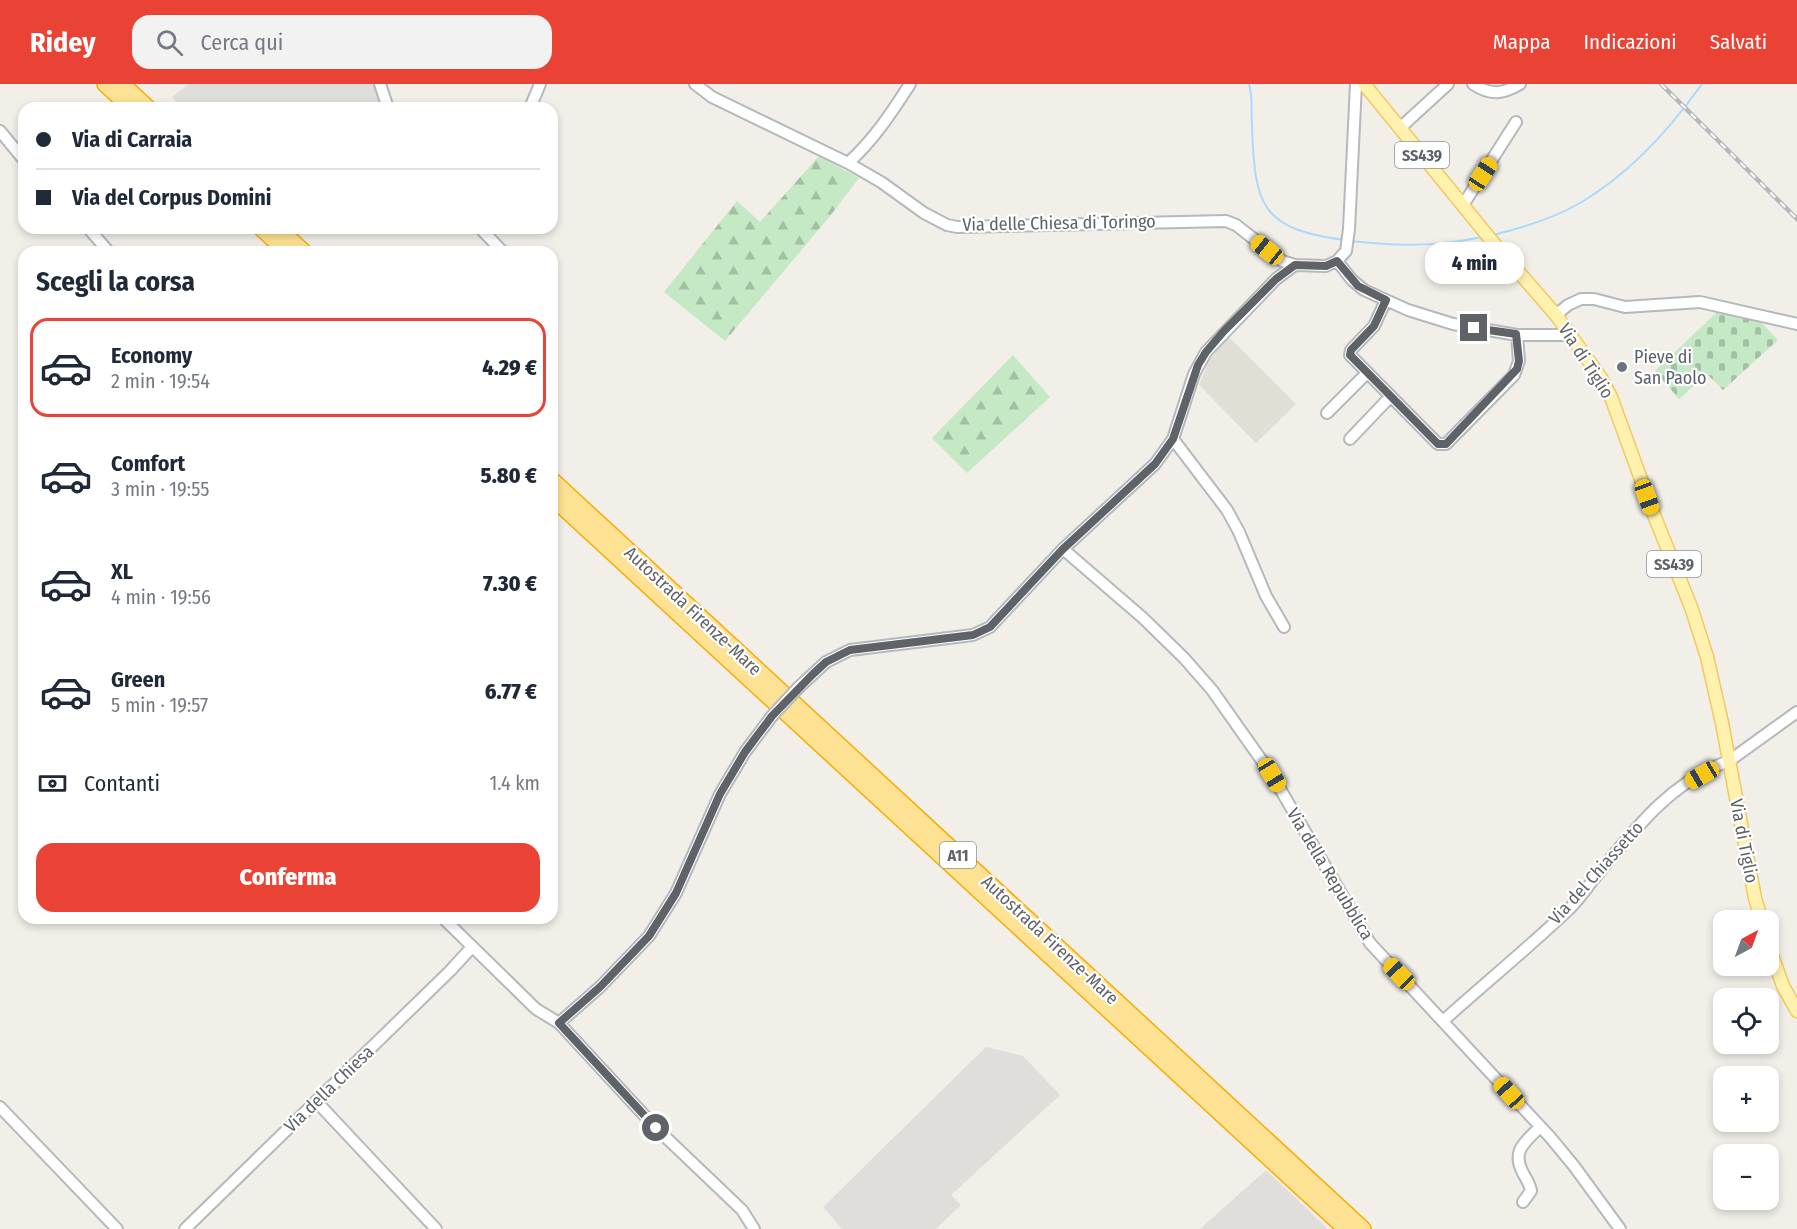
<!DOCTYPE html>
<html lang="it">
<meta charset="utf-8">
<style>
body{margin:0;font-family:"Fira Sans Condensed",sans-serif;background:#f2f2f3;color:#1f2937;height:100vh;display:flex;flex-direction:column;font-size:22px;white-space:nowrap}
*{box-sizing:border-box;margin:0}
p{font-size:20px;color:#747a83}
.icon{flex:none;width:33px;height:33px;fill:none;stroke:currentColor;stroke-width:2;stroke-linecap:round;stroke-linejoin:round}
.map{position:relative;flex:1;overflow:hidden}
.sheet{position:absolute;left:18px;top:162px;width:540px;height:678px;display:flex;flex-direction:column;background:#fff;border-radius:18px;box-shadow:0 3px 9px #0003}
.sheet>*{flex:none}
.banner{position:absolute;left:18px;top:18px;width:540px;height:132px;border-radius:18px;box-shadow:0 3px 9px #0003;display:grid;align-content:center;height:132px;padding:0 18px;background:#fff}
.needle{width:39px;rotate:41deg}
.fabs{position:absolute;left:1713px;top:826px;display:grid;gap:12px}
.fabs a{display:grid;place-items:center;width:66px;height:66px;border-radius:12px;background:#fff;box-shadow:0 3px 9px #0003;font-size:30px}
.end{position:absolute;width:27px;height:27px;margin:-14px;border:8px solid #5f6368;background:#fff;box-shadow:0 0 0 3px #fff}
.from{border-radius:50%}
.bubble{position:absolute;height:42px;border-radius:18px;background:#fff;box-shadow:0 3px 9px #0003;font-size:20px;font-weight:800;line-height:42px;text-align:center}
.car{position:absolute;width:18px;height:36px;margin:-18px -9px;border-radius:8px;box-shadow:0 0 4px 2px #0007;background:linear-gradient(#f5c518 24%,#345 0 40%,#f5c518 0 76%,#345 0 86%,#f5c518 0)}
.banner b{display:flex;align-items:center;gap:21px;height:57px;font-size:22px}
.banner b+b{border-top:2px solid #e0e1e3}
.banner i{width:15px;height:15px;background:#1f2937}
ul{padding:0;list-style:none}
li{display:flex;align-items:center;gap:18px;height:99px;margin:0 12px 9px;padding:0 6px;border:3px solid transparent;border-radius:18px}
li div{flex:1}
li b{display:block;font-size:22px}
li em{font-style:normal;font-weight:800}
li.active{border-color:#ea4335}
li>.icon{width:54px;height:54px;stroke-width:1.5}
h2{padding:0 18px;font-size:27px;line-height:72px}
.pay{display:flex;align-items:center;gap:15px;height:66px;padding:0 18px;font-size:22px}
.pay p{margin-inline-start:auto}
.action{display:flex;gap:12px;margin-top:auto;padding:12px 18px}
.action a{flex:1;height:69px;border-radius:18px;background:#ea4335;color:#fff;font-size:24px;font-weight:800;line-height:69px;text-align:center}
header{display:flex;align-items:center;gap:36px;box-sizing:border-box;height:84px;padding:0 30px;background:#ea4335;color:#fff}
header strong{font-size:28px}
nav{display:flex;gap:33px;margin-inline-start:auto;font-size:21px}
.search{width:420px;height:54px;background:#f2f2f3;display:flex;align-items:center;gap:15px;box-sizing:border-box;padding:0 21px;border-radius:18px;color:#747a83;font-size:22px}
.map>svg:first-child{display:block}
</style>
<header>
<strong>Ridey</strong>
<div class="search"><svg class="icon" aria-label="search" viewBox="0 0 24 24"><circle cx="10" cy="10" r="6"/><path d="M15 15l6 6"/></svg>Cerca qui</div>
<nav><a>Mappa</a><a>Indicazioni</a><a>Salvati</a></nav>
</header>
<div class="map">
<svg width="1797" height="1145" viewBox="0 0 1797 1145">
<defs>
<pattern id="forest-firs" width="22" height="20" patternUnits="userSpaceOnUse" patternTransform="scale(1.5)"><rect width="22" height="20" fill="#c5e8c5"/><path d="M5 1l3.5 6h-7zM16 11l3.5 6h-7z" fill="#a3c0a4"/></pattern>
<pattern id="cemetery-stones" width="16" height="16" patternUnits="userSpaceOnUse" patternTransform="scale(1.5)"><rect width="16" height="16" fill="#c5e8c5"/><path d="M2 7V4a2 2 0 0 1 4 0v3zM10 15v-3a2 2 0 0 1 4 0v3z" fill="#a3c0a4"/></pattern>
</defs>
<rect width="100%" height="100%" fill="#f1efe8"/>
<path fill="#e0deda" d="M189 0H375L383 24H183L172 13Z
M986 963 1023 972 1060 1011 951 1111 961 1121 936 1145H842L823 1123Z
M1266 1086 1328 1145H1200Z"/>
<path fill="#e1ded6" d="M1228 252 1296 320 1256 359 1199 301 1210 275Z"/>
<path fill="url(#forest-firs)" d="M819 72 859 94 830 132 725 257 664 208 737 117 760 138Z
M1013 271 1050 313 967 389 932 354Z"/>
<path fill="url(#cemetery-stones)" d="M1718 227 1758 235 1778 256 1723 306 1707 290 1679 315 1655 287Z"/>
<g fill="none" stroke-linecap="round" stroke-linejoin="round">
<path stroke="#aadaff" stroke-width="2" d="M1249 0C1253 13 1251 28 1252 42 1255 120 1259 145 1345 156
M1493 151C1522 144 1554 134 1580 119 1628 91 1670 45 1702 0
M1350 157C1395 162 1437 163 1482 153"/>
<defs>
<path id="minor" d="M380 0 388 24
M695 0 712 13 848 79 881 98 924 129 947 141 957 143 1226 137 1236 141 1282 177 1295 181 1326 182 1337 177 1346 167 1349 145 1356 0
M1473 0C1491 12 1503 10 1520 0
M530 24 540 0
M1400 44 1448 0
M0 47 24 76
M848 79C873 57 892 28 910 0
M1463 121 1516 38
M88 144 109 168
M480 144 503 168
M1337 177 1352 196 1364 206 1408 226 1453 240 1517 251H1571
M1386 216 1374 242 1351 266 1350 271 1438 360H1446L1514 291 1519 277 1517 251
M1556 231 1568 221 1581 215H1594L1625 223 1700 218 1797 240
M1327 329 1367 289
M1173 355 1227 426 1239 448 1266 512 1284 543
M1350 355 1390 313
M1063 465 1143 534 1184 574 1212 606 1272 691 1370 859 1550 1053 1574 1082 1620 1145
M798 604 826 578 850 566 973 551 990 543 1063 465 1155 380 1173 355 1194 290 1206 268 1276 195 1295 181
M443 834 536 925 559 939 656 1044 742 1126 754 1145
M1443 937C1484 900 1527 865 1567 827 1577 818 1585 806 1593 796 1632 749 1669 698 1729 677L1797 628
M559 939 600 903 649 852 676 809 720 710 745 668 772 632
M316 1017 436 1145
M0 1023 117 1145
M1523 1118 1531 1107C1530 1100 1526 1095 1523 1089 1511 1067 1525 1058 1540 1043
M185 1145 450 887 472 863"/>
<path id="major" d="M1364 0 1496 162 1556 231 1601 294 1611 313 1654 431 1691 523 1707 573 1722 639 1755 814 1762 837
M1768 860 1783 902 1797 927"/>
<path id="highway" d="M105 0 131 24
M122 0 148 24
M261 144 287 168
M278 144 304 168
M552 396 1363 1145
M552 413 1346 1145"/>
</defs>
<use href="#minor" stroke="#b5b8bc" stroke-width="14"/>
<use href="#major" stroke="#f2c960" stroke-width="15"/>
<use href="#highway" stroke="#f9ab00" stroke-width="18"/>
<use href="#minor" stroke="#fff" stroke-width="10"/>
<use href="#major" stroke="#fff2af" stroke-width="12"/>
<use href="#highway" stroke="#fde293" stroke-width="15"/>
<defs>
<path id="rail" d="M1661 0 1797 135"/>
</defs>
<use href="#rail" stroke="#b6b7b8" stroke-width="4.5"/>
<use href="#rail" stroke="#fff" stroke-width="2" stroke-dasharray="7" stroke-linecap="butt"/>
<defs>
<path id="minor-bridge" d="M772 632 798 604"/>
</defs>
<use href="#minor-bridge" stroke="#b5b8bc" stroke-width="14" stroke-linecap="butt"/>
<use href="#minor-bridge" stroke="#fff" stroke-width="10"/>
</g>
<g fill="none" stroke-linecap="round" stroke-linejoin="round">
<path stroke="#5f6368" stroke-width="8" d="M656 1044 559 939 600 903 649 852 676 809 720 710 745 668 772 632 812 591 826 578 850 566 973 551 990 543 1063 465 1155 380 1173 355 1198 281 1206 268 1224 247 1276 195 1295 181 1326 182 1337 177 1358 202 1386 216 1374 242 1351 266 1350 271 1438 360H1446L1517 285 1519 277 1516 250 1474 244"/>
</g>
<circle fill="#6b7280" stroke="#fff" stroke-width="2" cx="1622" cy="283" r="6"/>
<g text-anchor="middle" stroke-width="4.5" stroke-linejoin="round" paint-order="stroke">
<g fill="#fff" stroke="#8f9295" stroke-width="1.5">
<rect x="1395" y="58" width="54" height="26" rx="4.5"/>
<rect x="1647" y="467" width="54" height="26" rx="4.5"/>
<rect x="940" y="758" width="36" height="26" rx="4.5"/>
</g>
<g font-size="16" font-weight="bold" fill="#5f6368">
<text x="1422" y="77">SS439</text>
<text x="1674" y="486">SS439</text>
<text x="958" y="777">A11</text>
</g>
<g font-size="18" fill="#5f6368" stroke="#fff">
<text transform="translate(1059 139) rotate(-1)" y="6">Via delle Chiesa di Toringo</text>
<text transform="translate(1586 277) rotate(57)" y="6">Via di Tiglio</text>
<text transform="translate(693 527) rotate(43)" y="6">Autostrada Firenze-Mare</text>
<text transform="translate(1744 757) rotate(79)" y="6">Via di Tiglio</text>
<text transform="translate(1596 789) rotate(-48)" y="6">Via del Chiassetto</text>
<text transform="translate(1330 790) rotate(59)" y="6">Via della Repubblica</text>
<text transform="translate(1050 856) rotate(43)" y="6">Autostrada Firenze-Mare</text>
<text transform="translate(329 1005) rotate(-44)" y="6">Via della Chiesa</text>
</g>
<g font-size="18" fill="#5b616d" stroke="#fff" text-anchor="start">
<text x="1634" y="279">Pieve di<tspan x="1634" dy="21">San Paolo</tspan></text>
</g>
</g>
</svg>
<div class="fabs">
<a><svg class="needle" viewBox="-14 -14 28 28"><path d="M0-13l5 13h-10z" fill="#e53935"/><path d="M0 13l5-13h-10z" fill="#747a83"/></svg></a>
<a><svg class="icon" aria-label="locate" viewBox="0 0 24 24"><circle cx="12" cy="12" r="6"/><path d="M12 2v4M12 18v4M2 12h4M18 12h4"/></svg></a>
<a>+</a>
<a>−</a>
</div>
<i class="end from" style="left:656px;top:1044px"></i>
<i class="end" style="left:1474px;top:244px"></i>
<div class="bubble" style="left:1425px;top:158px;width:99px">4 min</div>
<i class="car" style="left:1483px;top:90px;rotate:33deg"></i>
<i class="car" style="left:1267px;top:166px;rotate:309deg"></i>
<i class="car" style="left:1647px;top:413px;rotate:160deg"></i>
<i class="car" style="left:1272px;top:691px;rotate:149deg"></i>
<i class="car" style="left:1702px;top:691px;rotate:240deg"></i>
<i class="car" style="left:1399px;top:890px;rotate:316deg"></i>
<i class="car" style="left:1509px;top:1009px;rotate:318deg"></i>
<div class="banner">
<b><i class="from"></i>Via di Carraia</b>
<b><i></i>Via del Corpus Domini</b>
</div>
<section class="sheet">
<h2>Scegli la corsa</h2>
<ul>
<li class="active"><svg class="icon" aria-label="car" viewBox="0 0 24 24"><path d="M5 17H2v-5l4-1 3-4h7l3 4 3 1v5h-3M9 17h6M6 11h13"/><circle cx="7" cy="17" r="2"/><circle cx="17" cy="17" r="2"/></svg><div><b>Economy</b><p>2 min · 19:54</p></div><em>4.29 €</em></li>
<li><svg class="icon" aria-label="car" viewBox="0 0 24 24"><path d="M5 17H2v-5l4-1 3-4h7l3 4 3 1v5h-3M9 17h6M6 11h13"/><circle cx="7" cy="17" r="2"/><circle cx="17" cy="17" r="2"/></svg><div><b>Comfort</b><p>3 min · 19:55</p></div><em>5.80 €</em></li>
<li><svg class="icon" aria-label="car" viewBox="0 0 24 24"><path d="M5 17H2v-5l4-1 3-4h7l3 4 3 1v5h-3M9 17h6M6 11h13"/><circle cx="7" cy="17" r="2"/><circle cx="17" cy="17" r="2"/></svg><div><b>XL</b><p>4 min · 19:56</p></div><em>7.30 €</em></li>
<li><svg class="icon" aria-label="car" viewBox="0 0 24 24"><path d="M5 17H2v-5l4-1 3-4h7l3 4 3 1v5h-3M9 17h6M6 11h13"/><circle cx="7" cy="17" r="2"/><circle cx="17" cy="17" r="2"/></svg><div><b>Green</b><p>5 min · 19:57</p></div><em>6.77 €</em></li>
</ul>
<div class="pay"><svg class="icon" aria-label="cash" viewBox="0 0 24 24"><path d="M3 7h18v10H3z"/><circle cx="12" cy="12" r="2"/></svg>Contanti<p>1.4 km</p></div>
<div class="action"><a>Conferma</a></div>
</section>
</div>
